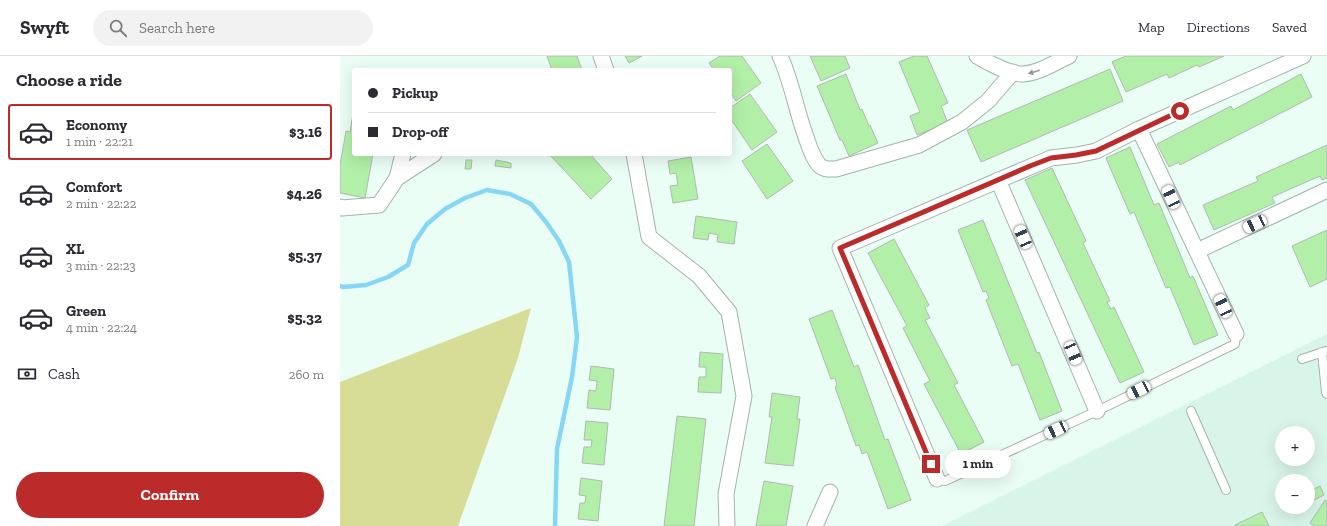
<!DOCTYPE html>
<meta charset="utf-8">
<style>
body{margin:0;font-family:"Zilla Slab",serif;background:#f2f2f3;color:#2b2b33;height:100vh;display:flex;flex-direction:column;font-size:15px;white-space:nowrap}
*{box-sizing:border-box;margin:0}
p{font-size:13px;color:#7c7c81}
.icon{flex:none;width:22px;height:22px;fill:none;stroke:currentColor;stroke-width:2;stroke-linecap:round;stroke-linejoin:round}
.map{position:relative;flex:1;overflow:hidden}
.drawer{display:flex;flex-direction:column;background:#fff;width:340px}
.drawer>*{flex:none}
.guide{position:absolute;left:12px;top:12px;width:380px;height:88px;border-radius:4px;box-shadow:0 4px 16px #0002;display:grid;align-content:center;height:88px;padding:0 16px;background:#fff}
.fabs{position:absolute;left:935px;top:370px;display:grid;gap:8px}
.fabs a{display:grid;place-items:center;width:40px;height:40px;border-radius:50%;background:#fff;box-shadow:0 4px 16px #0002;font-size:20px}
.end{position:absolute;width:18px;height:18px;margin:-9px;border:5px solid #ba2b29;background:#fff;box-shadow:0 0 0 2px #fff}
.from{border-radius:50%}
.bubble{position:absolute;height:28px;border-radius:14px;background:#fff;box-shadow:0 4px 16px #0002;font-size:13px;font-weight:800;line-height:28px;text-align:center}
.car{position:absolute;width:12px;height:24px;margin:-12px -6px;border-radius:5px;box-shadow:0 0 3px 1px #0007;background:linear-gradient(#fff 24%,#345 0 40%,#fff 0 76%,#345 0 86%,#fff 0)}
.guide b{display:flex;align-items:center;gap:14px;height:38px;font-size:15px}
.guide b+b{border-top:1px solid #e1e1e2}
.guide i{width:10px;height:10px;background:#2b2b33}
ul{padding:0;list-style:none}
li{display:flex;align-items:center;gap:12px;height:56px;margin:0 8px 6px;padding:0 8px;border:2px solid transparent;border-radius:4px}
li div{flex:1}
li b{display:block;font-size:15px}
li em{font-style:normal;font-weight:800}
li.on{border-color:#ba2b29}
li>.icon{width:36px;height:36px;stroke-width:1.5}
h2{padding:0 16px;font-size:18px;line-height:48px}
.pay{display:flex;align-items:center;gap:10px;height:44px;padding:0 16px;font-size:15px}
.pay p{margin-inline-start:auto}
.primary-button{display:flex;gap:8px;margin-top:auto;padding:8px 16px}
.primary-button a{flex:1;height:46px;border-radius:24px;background:#ba2b29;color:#fff;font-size:16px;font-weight:800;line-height:46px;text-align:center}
header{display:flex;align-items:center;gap:24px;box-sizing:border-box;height:56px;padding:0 20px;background:#fff;border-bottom:1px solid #e1e1e2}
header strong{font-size:19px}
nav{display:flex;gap:22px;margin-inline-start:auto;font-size:14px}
.search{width:280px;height:36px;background:#f2f2f3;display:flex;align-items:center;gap:10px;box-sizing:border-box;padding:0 14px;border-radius:22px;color:#7c7c81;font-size:15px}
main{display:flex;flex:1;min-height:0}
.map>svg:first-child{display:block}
</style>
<header>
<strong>Swyft</strong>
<div class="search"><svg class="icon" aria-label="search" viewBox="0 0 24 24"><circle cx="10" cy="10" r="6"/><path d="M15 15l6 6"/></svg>Search here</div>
<nav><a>Map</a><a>Directions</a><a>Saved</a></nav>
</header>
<main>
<section class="drawer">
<h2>Choose a ride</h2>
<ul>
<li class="on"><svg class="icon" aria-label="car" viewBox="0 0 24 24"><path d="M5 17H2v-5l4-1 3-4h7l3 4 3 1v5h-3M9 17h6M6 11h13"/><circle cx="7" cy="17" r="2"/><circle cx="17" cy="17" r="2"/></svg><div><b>Economy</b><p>1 min · 22:21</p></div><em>$3.16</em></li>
<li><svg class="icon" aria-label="car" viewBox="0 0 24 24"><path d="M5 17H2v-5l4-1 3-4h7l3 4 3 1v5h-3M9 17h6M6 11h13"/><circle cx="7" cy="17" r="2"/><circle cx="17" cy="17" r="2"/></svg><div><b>Comfort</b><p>2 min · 22:22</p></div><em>$4.26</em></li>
<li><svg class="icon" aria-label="car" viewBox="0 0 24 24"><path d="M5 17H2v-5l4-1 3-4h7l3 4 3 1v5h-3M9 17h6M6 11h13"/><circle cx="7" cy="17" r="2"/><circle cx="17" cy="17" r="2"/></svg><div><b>XL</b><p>3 min · 22:23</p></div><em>$5.37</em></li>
<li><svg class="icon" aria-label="car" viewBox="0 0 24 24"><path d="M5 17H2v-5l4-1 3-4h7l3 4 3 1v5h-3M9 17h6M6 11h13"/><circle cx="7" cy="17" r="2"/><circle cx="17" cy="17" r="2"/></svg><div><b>Green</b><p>4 min · 22:24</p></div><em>$5.32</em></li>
</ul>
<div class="pay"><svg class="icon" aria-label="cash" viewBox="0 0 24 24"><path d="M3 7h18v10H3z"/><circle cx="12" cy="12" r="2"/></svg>Cash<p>260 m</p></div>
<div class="primary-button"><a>Confirm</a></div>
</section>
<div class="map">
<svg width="987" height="470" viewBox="0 0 987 470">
<rect width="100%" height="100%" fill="#ebfef6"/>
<path fill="#d9f5e9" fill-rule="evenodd" d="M987 278V470H602ZM942 377H968V403H942ZM942 425H968V451H942Z"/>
<path fill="#d7dd96" d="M191 252 178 302 118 470H0V326Z"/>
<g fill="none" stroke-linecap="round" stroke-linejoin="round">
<path stroke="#86d6f6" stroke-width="4.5" d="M0 230 3 231 26 229 48 221 68 209 74 187 87 168 105 153 125 142 147 134 170 138 191 148 206 166 219 185 229 206 237 281 232 321 217 393 215 470"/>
</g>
<path fill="#b2efa8" stroke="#b0bbae" d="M207 0H237L242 14H212Z
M285 0H302L289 7Z
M380 0H402L421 27 396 45 390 36V14H374L369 7Z
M470 0H505L510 12 481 25Z
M574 0H587L608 47 601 50 608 67 577 79 570 60 580 56 559 6Z
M786 0H884L859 11 857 9 829 22 827 18 786 36 772 6Z
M128 13V14H66Z
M770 13 783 45 641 106 627 74Z
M506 18 520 54 522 53 529 70 530 69 538 87 509 100 502 84H500L477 30Z
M961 18 972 41 840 109 839 106 829 111 817 88 891 50 893 54Z
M410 38 437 76 412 94 390 62V52Z
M14 52V98H33L25 142 0 137V109L6 75 10 76Z
M427 88 453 125 427 143 402 105Z
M987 89V122L982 124 980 120 932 141 935 147 874 174 863 149 918 125 916 121Z
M790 91 814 149 819 147 850 222 853 220 878 279 854 289 830 231 826 232 794 156 790 158 766 102Z
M209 98H250L272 123 251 143Z
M351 101 358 143 333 147 330 130 338 129 336 117 330 118 328 105Z
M126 104H132L131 113H125Z
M156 104 171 107V112L155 110Z
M712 112 746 185 743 187 770 245 767 246 771 253 774 251 804 316 780 327 685 124Z
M356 160 397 166 394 188 377 186 378 179 369 177 368 184 353 182Z
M643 164 697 297 699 296 722 355 700 364 678 308 672 310 646 244 649 242 646 235 643 236 618 174Z
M987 174V223L970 231 952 190Z
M554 183 589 249 585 252 590 262 585 264 618 327 614 329 644 386 621 398 584 328 590 325 563 272 567 270 528 197Z
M492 254 514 311 518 309 545 384 548 383 571 444 548 453 527 396 522 398 519 389 516 390 495 331 497 329 495 322 491 323 469 263Z
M360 296 383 298 381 337 358 336 359 321H366V311H359Z
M251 310 274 313 270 354 247 352 249 334 256 335 257 325 249 324Z
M432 337 460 341 457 363H460L453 410 425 407 432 361H429Z
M337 360 366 363 354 470H324Z
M246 365 268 367 264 409 242 407 244 391H251L252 384H244Z
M241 422 262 425 258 465 238 463 240 447H245L246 440 239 439Z
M424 425 453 430 446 470H416Z
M980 430 984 439 968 447V436Z
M985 444 987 445V470H974L970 467Z
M922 456 929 470H895V469Z"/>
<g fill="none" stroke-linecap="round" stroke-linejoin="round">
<defs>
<path id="lane" d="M982 296 986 336 987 338
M962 303 986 295
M851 355 886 434
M597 423 605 425 757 355 895 288 896 278"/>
<path id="street" d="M261 0 266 14
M440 0C452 26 456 54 466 81 469 90 472 101 479 109 484 114 489 113 496 113L579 89 622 66 648 45 673 16
M637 0C647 6 671 19 683 18 699 17 714 7 729 0
M799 73 896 278
M294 98 309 181 359 220 389 256 404 340 386 438 387 470
M57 122 94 98
M658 124 757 355
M0 151 2 152 39 149 57 122 63 98
M857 195 987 134
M597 423 500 192 711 102 737 99 756 95 799 73 963 0
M475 470 490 436"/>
</defs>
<use href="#lane" stroke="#a2b4ac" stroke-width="10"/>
<use href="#street" stroke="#a2b4ac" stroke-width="17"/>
<use href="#lane" stroke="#fff" stroke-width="8"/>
<use href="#street" stroke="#fff" stroke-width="15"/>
</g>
<defs><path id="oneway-solid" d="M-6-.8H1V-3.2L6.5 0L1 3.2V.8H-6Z"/></defs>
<use fill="#959897" href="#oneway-solid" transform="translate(694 16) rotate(164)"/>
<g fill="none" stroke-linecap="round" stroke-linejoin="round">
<path stroke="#ba2b29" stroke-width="5" d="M591 408 500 192 690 110 711 102 736 99 756 95 840 55"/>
</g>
</svg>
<div class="fabs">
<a>+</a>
<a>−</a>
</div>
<i class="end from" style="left:840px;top:55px"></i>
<i class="end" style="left:591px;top:408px"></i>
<div class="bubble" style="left:605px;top:394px;width:66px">1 min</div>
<i class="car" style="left:831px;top:141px;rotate:335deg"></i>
<i class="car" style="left:915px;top:168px;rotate:245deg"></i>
<i class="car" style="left:683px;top:181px;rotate:337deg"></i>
<i class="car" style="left:883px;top:250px;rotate:335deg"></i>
<i class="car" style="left:733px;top:297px;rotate:157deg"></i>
<i class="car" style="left:799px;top:334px;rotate:244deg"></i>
<i class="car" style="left:716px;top:374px;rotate:245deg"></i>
<div class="guide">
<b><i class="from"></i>Pickup</b>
<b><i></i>Drop-off</b>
</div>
</div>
</main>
